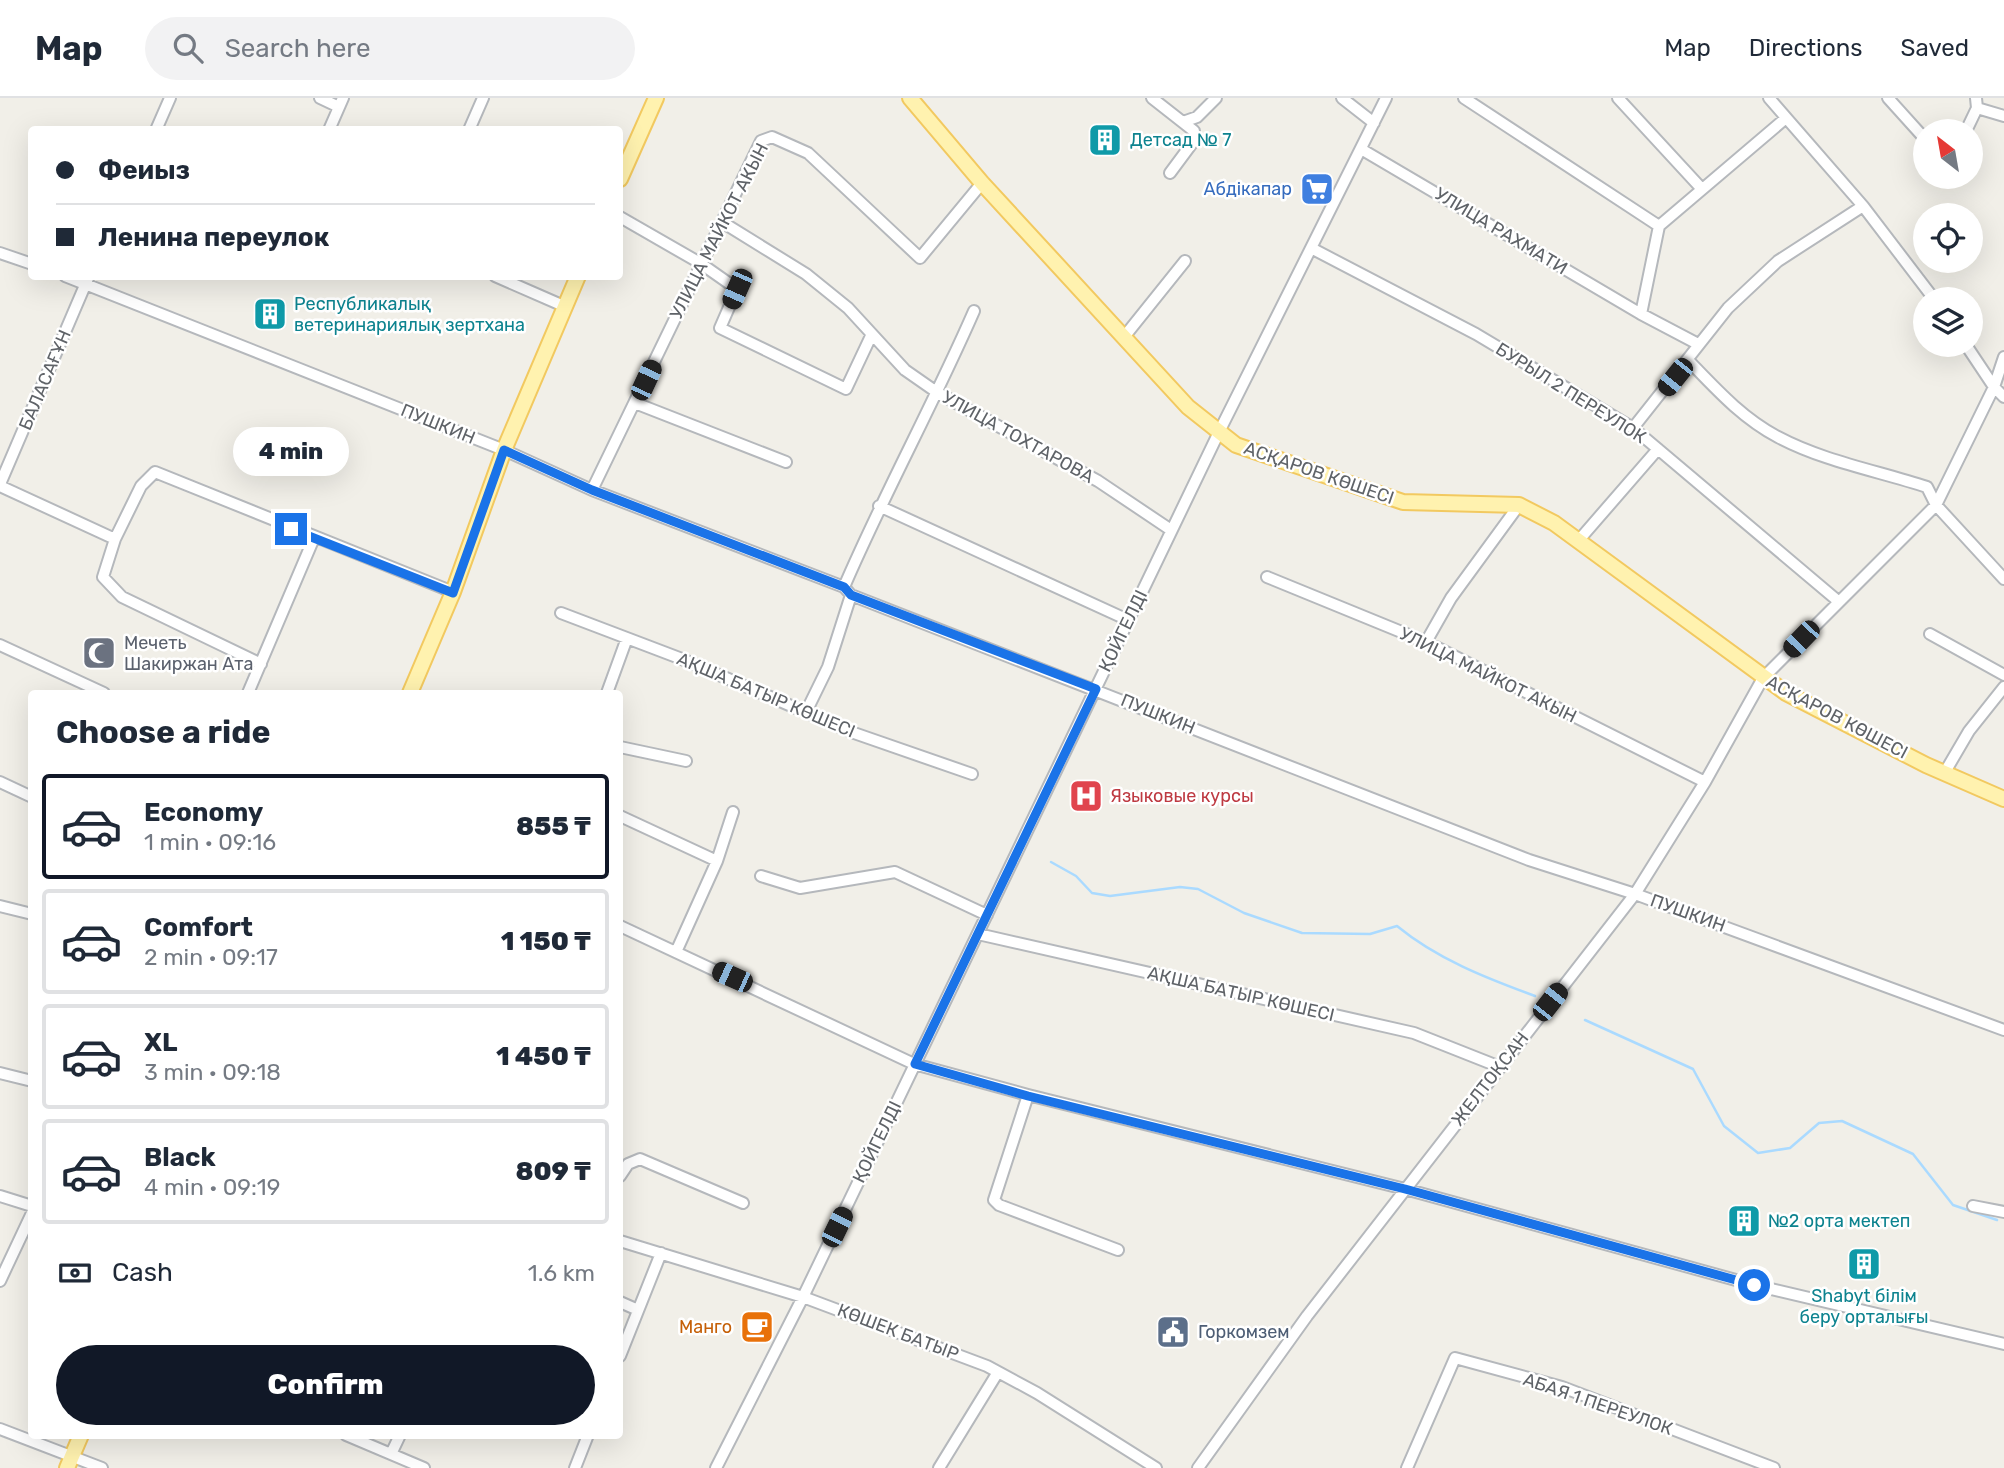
<!DOCTYPE html>
<meta charset="utf-8">
<style>
body{margin:0;font-family:Rubik,sans-serif;background:#f2f2f3;color:#1f2937;height:100vh;display:flex;flex-direction:column;font-size:26px;white-space:nowrap}
*{box-sizing:border-box;margin:0}
p{font-size:23px;color:#747a83}
.icon{flex:none;width:38px;height:38px;fill:none;stroke:currentColor;stroke-width:2;stroke-linecap:round;stroke-linejoin:round}
.map{position:relative;flex:1;overflow:hidden}
.details{position:absolute;left:28px;top:592px;width:595px;height:749px;display:flex;flex-direction:column;background:#fff;border-radius:7px;box-shadow:0 7px 28px #0002}
.details>*{flex:none}
.banner{position:absolute;left:28px;top:28px;width:595px;height:154px;border-radius:7px;box-shadow:0 7px 28px #0002;display:grid;align-content:center;height:154px;padding:0 28px;background:#fff}
.needle{width:46px;rotate:329deg}
.controls{position:absolute;left:1913px;top:21px;display:grid;gap:14px}
.controls a{display:grid;place-items:center;width:70px;height:70px;border-radius:50%;background:#fff;box-shadow:0 7px 28px #0002;font-size:35px}
.end{position:absolute;width:32px;height:32px;margin:-16px;border:9px solid #1a73e8;background:#fff;box-shadow:0 0 0 4px #fff}
.from{border-radius:50%}
.bubble{position:absolute;height:49px;border-radius:24px;background:#fff;box-shadow:0 7px 28px #0002;font-size:23px;font-weight:800;line-height:49px;text-align:center}
.car{position:absolute;width:21px;height:42px;margin:-21px -10px;border-radius:9px;box-shadow:0 0 5px 2px #0007;background:linear-gradient(#222 24%,#8ab4d8 0 40%,#222 0 76%,#8ab4d8 0 86%,#222 0)}
.banner b{display:flex;align-items:center;gap:24px;height:66px;font-size:26px}
.banner b+b{border-top:2px solid #e0e1e3}
.banner i{width:18px;height:18px;background:#1f2937}
ul{padding:0;list-style:none}
li{display:flex;align-items:center;gap:21px;height:105px;margin:0 14px 10px;padding:0 14px;border:4px solid #e0e1e3;border-radius:7px}
li div{flex:1}
li b{display:block;font-size:26px}
li em{font-style:normal;font-weight:800}
li.active{border-color:#111827}
li>.icon{width:63px;height:63px;stroke-width:1.5}
h2{padding:0 28px;font-size:32px;line-height:84px}
.pay{display:flex;align-items:center;gap:18px;height:77px;padding:0 28px;font-size:26px}
.pay p{margin-inline-start:auto}
.primary-button{display:flex;gap:14px;margin-top:auto;padding:14px 28px}
.primary-button a{flex:1;height:80px;border-radius:42px;background:#111827;color:#fff;font-size:28px;font-weight:800;line-height:80px;text-align:center}
header{display:flex;align-items:center;gap:42px;box-sizing:border-box;height:98px;padding:0 35px;background:#fff;border-bottom:2px solid #e0e1e3}
header strong{font-size:33px}
nav{display:flex;gap:38px;margin-inline-start:auto;font-size:24px}
.search{width:490px;height:63px;background:#f2f2f3;display:flex;align-items:center;gap:18px;box-sizing:border-box;padding:0 24px;border-radius:38px;color:#747a83;font-size:26px}
.map>svg:first-child{display:block}
</style>
<header>
<strong>Map</strong>
<div class="search"><svg class="icon" aria-label="search" viewBox="0 0 24 24"><circle cx="10" cy="10" r="6"/><path d="M15 15l6 6"/></svg>Search here</div>
<nav><a>Map</a><a>Directions</a><a>Saved</a></nav>
</header>
<div class="map">
<svg width="2004" height="1370" viewBox="0 0 2004 1370">
<rect width="100%" height="100%" fill="#f1efe8"/>
<g fill="none" stroke-linecap="round" stroke-linejoin="round">
<path stroke="#aadaff" stroke-width="2.5" d="M1051 764 1076 778 1092 795 1110 798 1180 789 1198 791 1244 815 1302 835 1370 836 1397 828C1437 861 1486 880 1535 898
M1585 922 1693 971 1724 1028 1758 1055 1790 1050 1819 1025 1842 1023 1913 1056 1953 1107 1997 1122"/>
<defs>
<path id="minor" d="M320 0 339 9
M1152 0 1194 33 1193 44 1170 75
M1342 0 1374 25
M1464 0 1659 128
M1618 0 1701 90
M1769 0 1863 108 1934 201
M1888 0 1925 41
M1976 0 1977 10 2004 18
M1183 24 1197 19 1216 0
M156 32 170 0
M329 32 343 0
M469 32 483 0
M1966 33 1977 10
M1361 51 1641 216
M620 119 700 165 737 191 720 230 846 291 871 238
M722 124 806 176 848 210 905 272 938 295 1098 383 1171 432
M1311 150 1476 236 1633 330 1838 503
M0 155 32 166
M65 178 504 352 592 392 844 489 851 497 1529 762 1635 796 2004 932
M495 178 566 209
M1124 239 1185 163
M1698 246 1641 216 1659 128 1786 20
M1966 247 1994 289 2004 299
M1688 262C1716 291 1742 320 1778 339 1823 363 1878 373 1927 389L1936 407 2004 481
M635 305 786 364
M1633 330 1728 210 1778 163 1863 108
M0 386 89 178
M0 388 115 441 103 479 122 499 261 566
M592 392 761 43 772 39 808 55 920 160 982 85
M879 408 1128 522
M115 441 141 388 155 374 453 494
M1579 442 1658 351
M1267 479 1426 544 1705 684
M844 489C884 396 933 307 974 213
M561 515 682 561 854 635 972 676
M1930 536 2004 577
M1426 544 1451 500 1519 407
M0 547 104 595
M248 595 314 440
M607 595 627 540
M806 614 828 569 851 497
M620 649 686 663
M1945 674 1969 633 2004 589
M0 684 32 699
M620 718 717 763
M761 778 800 790 895 774 987 817
M0 808 32 816
M620 828 914 966 1028 997 1405 1091 1754 1187 2004 1246
M978 836 1414 935 1500 969
M676 854 717 763 733 714
M0 975 32 983
M1028 997 994 1102 999 1107 1118 1152
M620 1078 628 1066 640 1061 743 1105
M0 1098 32 1108
M1973 1108 2004 1114
M620 1143 803 1199 987 1268 1037 1295 1156 1370
M0 1183 32 1115
M620 1204 638 1212
M620 1258 661 1155
M0 1331 102 1370
M346 1337 424 1370
M391 1356 400 1337
M575 1370 588 1337
M716 1370 803 1199 1219 334 1386 0
M939 1370 998 1274
M1198 1370 1307 1218 1635 796 1705 684 1763 580 1936 407 1994 289 2004 259
M1407 1370 1455 1260 1562 1289 1774 1370"/>
<path id="major" d="M910 0 982 85 1188 309 1236 347 1403 404 1519 407 1554 425 1786 595 1926 667 2004 701
M620 81 656 0
M410 595 453 494 504 352 578 178
M67 1370 81 1337"/>
</defs>
<use href="#minor" stroke="#b5b8bc" stroke-width="14"/>
<use href="#major" stroke="#f2c960" stroke-width="18"/>
<use href="#minor" stroke="#fff" stroke-width="10"/>
<use href="#major" stroke="#fff2af" stroke-width="14"/>
</g>
<g fill="none" stroke-linecap="round" stroke-linejoin="round">
<path stroke="#1a73e8" stroke-width="9" d="M291 431 453 495 504 352 592 392 844 489 851 497 1096 591 915 966 1028 998 1405 1091 1754 1187"/>
</g>
<defs>
<symbol id="building-square" viewBox="-11 -11 22 22"><rect x="-9" y="-9" width="18" height="18" rx="4" fill="#0f9aa8" stroke="#fff"/><path d="M-4-6H4V6H1V3H-1V6H-4ZM-2.5-4.3h1.7v1.8h-1.7ZM.8-4.3h1.7v1.8H.8ZM-2.5-1h1.7V.8h-1.7ZM.8-1h1.7V.8H.8Z" fill="#fff"/></symbol>
<symbol id="supermarket-square" viewBox="-11 -11 22 22"><rect x="-9" y="-9" width="18" height="18" rx="4" fill="#3f7fe0" stroke="#fff"/><path d="M-6-5.5h2.5l.6 2H6L4.5 2H-2.5L-4.4-4H-6ZM-1.5 3.2a1.3 1.3 0 1 0 .1 0ZM3 3.2a1.3 1.3 0 1 0 .1 0Z" fill="#fff"/></symbol>
<symbol id="mosque-square" viewBox="-11 -11 22 22"><rect x="-9" y="-9" width="18" height="18" rx="4" fill="#6b7280" stroke="#fff"/><path d="M3.5-4.9A6 6 0 1 0 3.5 4.9A5 5 0 1 1 3.5-4.9Z" fill="#fff"/></symbol>
<symbol id="hospital-square" viewBox="-11 -11 22 22"><rect x="-9" y="-9" width="18" height="18" rx="4" fill="#e0444e" stroke="#fff"/><path d="M-5-5h3v3.5h4V-5h3V5h-3V1.5h-4V5h-3Z" fill="#fff"/></symbol>
<symbol id="cafe-square" viewBox="-11 -11 22 22"><rect x="-9" y="-9" width="18" height="18" rx="4" fill="#e8710a" stroke="#fff"/><path d="M-5.5-4.5H6V0H3Q3 3.5 0 3.5H-2.5Q-5.5 3.5-5.5 0ZM3-3.2v2h1.7v-2ZM-6 4.5H4V6H-6Z" fill="#fff"/></symbol>
<symbol id="civic-square" viewBox="-11 -11 22 22"><rect x="-9" y="-9" width="18" height="18" rx="4" fill="#5c6f8a" stroke="#fff"/><path d="M-.6-6.5H3V-4.5H.6V-3L4-1V1h2V6H-6V1h2V-1L-.6-3ZM-1.2 2.5V6h2.4V2.5Z" fill="#fff"/></symbol>
</defs>
<g fill-rule="evenodd">
<use href="#building-square" x="1086" y="23" width="38" height="38"/>
<use href="#supermarket-square" x="1298" y="72" width="38" height="38"/>
<use href="#building-square" x="251" y="197" width="38" height="38"/>
<use href="#mosque-square" x="80" y="536" width="38" height="38"/>
<use href="#hospital-square" x="1067" y="679" width="38" height="38"/>
<use href="#building-square" x="1725" y="1104" width="38" height="38"/>
<use href="#building-square" x="1845" y="1147" width="38" height="38"/>
<use href="#cafe-square" x="738" y="1210" width="38" height="38"/>
<use href="#civic-square" x="1154" y="1215" width="38" height="38"/>
</g>
<g text-anchor="middle" stroke-width="5" stroke-linejoin="round" paint-order="stroke">
<g font-size="18" fill="#0d838f" stroke="#fff" text-anchor="start">
<text x="1130" y="48">Детсад № 7</text>
<text x="294" y="212">Республикалық<tspan x="294" dy="21">ветеринариялық зертхана</tspan></text>
<text x="1768" y="1129">№2 орта мектеп</text>
<text x="1864" y="1204" text-anchor="middle">Shabyt білім<tspan x="1864" dy="21">беру орталығы</tspan></text>
</g>
<g font-size="18" fill="#366cbe" stroke="#fff" text-anchor="end">
<text x="1292" y="97">Абдiкапар</text>
</g>
<g font-size="18" fill="#5f6368" stroke="#fff">
<text transform="translate(719 133) rotate(-63)" y="6">УЛИЦА МАЙКОТ АКЫН</text>
<text transform="translate(1501 133) rotate(31)" y="6">УЛИЦА РАХМАТИ</text>
<text transform="translate(45 282) rotate(-67)" y="6">БАЛАСАҒҰН</text>
<text transform="translate(1571 295) rotate(32)" y="6">БУРЫЛ 2 ПЕРЕУЛОК</text>
<text transform="translate(438 326) rotate(22)" y="6">ПУШКИН</text>
<text transform="translate(1018 339) rotate(29)" y="6">УЛИЦА ТОХТАРОВА</text>
<text transform="translate(1319 375) rotate(19)" y="6">АСҚАРОВ КӨШЕСІ</text>
<text transform="translate(1123 533) rotate(-64)" y="6">ҚОЙГЕЛДІ</text>
<text transform="translate(1488 577) rotate(26)" y="6">УЛИЦА МАЙКОТ АКЫН</text>
<text transform="translate(766 597) rotate(23)" y="6">АҚША БАТЫР КӨШЕСІ</text>
<text transform="translate(1158 616) rotate(22)" y="6">ПУШКИН</text>
<text transform="translate(1837 619) rotate(28)" y="6">АСҚАРОВ КӨШЕСІ</text>
<text transform="translate(1688 815) rotate(20)" y="6">ПУШКИН</text>
<text transform="translate(1241 896) rotate(13)" y="6">АҚША БАТЫР КӨШЕСІ</text>
<text transform="translate(1490 981) rotate(-52)" y="6">ЖЕЛТОҚСАН</text>
<text transform="translate(877 1044) rotate(-64)" y="6">ҚОЙГЕЛДІ</text>
<text transform="translate(898 1234) rotate(21)" y="6">КӨШЕК БАТЫР</text>
<text transform="translate(1598 1306) rotate(19)" y="6">АБАЯ 1 ПЕРЕУЛОК</text>
</g>
<g font-size="18" fill="#5b616d" stroke="#fff" text-anchor="start">
<text x="124" y="551">Мечеть<tspan x="124" dy="21">Шакиржан Ата</tspan></text>
</g>
<g font-size="18" fill="#be3a42" stroke="#fff" text-anchor="start">
<text x="1110" y="704">Языковые курсы</text>
</g>
<g font-size="18" fill="#c56008" stroke="#fff" text-anchor="end">
<text x="732" y="1235">Манго</text>
</g>
<g font-size="18" fill="#4e5e75" stroke="#fff" text-anchor="start">
<text x="1198" y="1240">Горкомзем</text>
</g>
</g>
</svg>
<div class="controls">
<a><svg class="needle" viewBox="-14 -14 28 28"><path d="M0-13l5 13h-10z" fill="#e53935"/><path d="M0 13l5-13h-10z" fill="#747a83"/></svg></a>
<a><svg class="icon" aria-label="locate" viewBox="0 0 24 24"><circle cx="12" cy="12" r="6"/><path d="M12 2v4M12 18v4M2 12h4M18 12h4"/></svg></a>
<a><svg class="icon" aria-label="layers" viewBox="0 0 24 24"><path d="M12 4l9 5-9 5-9-5zM3 14l9 5 9-5"/></svg></a>
</div>
<i class="end from" style="left:1754px;top:1187px"></i>
<i class="end" style="left:291px;top:431px"></i>
<div class="bubble" style="left:233px;top:329px;width:116px">4 min</div>
<i class="car" style="left:737px;top:191px;rotate:204deg"></i>
<i class="car" style="left:1675px;top:279px;rotate:219deg"></i>
<i class="car" style="left:646px;top:282px;rotate:25deg"></i>
<i class="car" style="left:1801px;top:541px;rotate:224deg"></i>
<i class="car" style="left:732px;top:879px;rotate:294deg"></i>
<i class="car" style="left:1550px;top:904px;rotate:38deg"></i>
<i class="car" style="left:837px;top:1129px;rotate:26deg"></i>
<div class="banner">
<b><i class="from"></i>Феиыз</b>
<b><i></i>Ленина переулок</b>
</div>
<section class="details">
<h2>Choose a ride</h2>
<ul>
<li class="active"><svg class="icon" aria-label="car" viewBox="0 0 24 24"><path d="M5 17H2v-5l4-1 3-4h7l3 4 3 1v5h-3M9 17h6M6 11h13"/><circle cx="7" cy="17" r="2"/><circle cx="17" cy="17" r="2"/></svg><div><b>Economy</b><p>1 min · 09:16</p></div><em>855 ₸</em></li>
<li><svg class="icon" aria-label="car" viewBox="0 0 24 24"><path d="M5 17H2v-5l4-1 3-4h7l3 4 3 1v5h-3M9 17h6M6 11h13"/><circle cx="7" cy="17" r="2"/><circle cx="17" cy="17" r="2"/></svg><div><b>Comfort</b><p>2 min · 09:17</p></div><em>1 150 ₸</em></li>
<li><svg class="icon" aria-label="car" viewBox="0 0 24 24"><path d="M5 17H2v-5l4-1 3-4h7l3 4 3 1v5h-3M9 17h6M6 11h13"/><circle cx="7" cy="17" r="2"/><circle cx="17" cy="17" r="2"/></svg><div><b>XL</b><p>3 min · 09:18</p></div><em>1 450 ₸</em></li>
<li><svg class="icon" aria-label="car" viewBox="0 0 24 24"><path d="M5 17H2v-5l4-1 3-4h7l3 4 3 1v5h-3M9 17h6M6 11h13"/><circle cx="7" cy="17" r="2"/><circle cx="17" cy="17" r="2"/></svg><div><b>Black</b><p>4 min · 09:19</p></div><em>809 ₸</em></li>
</ul>
<div class="pay"><svg class="icon" aria-label="cash" viewBox="0 0 24 24"><path d="M3 7h18v10H3z"/><circle cx="12" cy="12" r="2"/></svg>Cash<p>1.6 km</p></div>
<div class="primary-button"><a>Confirm</a></div>
</section>
</div>
